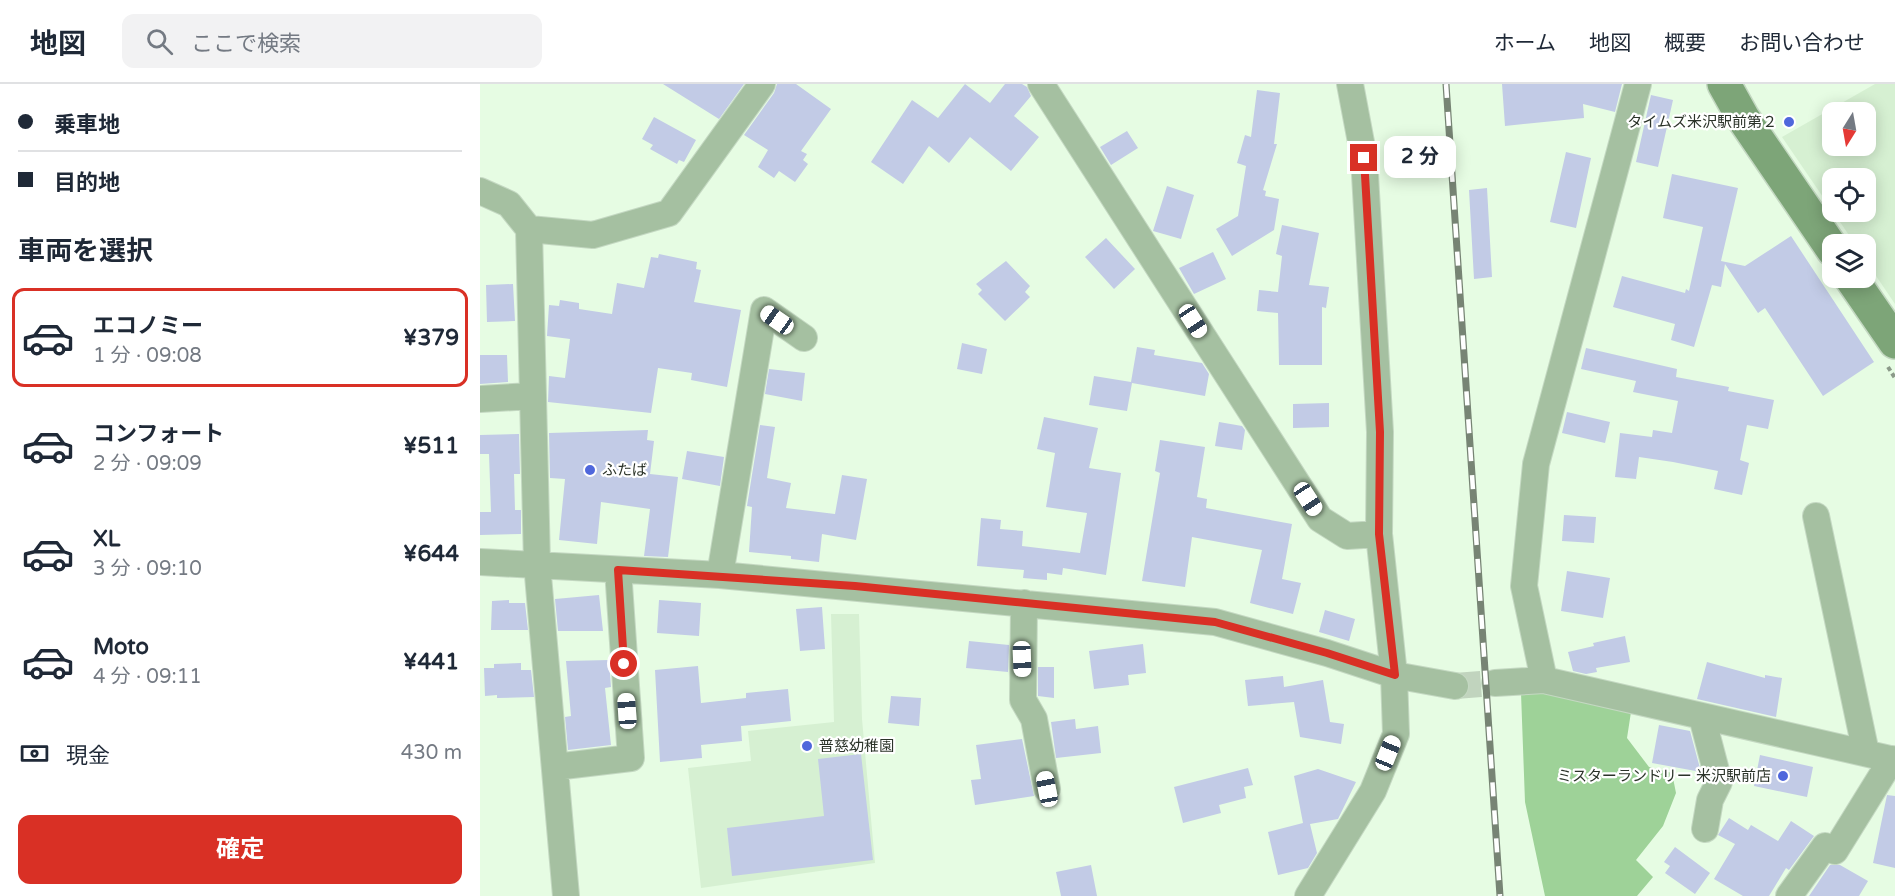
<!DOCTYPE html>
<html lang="ja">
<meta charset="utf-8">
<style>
body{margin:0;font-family:"Varela Round","Noto Sans JP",sans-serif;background:#f2f2f3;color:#1f2937;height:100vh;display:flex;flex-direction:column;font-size:22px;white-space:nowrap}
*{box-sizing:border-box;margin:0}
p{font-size:20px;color:#747a83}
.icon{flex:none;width:33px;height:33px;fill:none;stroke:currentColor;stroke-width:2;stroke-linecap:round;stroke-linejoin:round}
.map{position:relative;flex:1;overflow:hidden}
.details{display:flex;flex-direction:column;background:#fff;width:480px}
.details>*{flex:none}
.top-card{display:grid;align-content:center;height:132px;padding:0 18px;background:#fff}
.needle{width:39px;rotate:191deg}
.buttons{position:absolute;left:1342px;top:18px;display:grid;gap:12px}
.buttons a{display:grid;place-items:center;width:54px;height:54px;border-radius:12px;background:#fff;box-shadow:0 3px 15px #0003;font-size:30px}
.end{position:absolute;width:27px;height:27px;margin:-14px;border:8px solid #d93025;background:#fff;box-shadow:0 0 0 3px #fff}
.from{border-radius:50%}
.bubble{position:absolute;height:42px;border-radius:12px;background:#fff;box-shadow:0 3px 15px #0003;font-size:20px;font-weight:700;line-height:42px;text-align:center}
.car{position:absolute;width:18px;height:36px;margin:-18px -9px;border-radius:8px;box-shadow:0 0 4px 2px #0007;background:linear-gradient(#fff 24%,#345 0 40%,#fff 0 76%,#345 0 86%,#fff 0)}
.top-card b{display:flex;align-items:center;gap:21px;height:57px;font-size:22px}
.top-card b+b{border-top:2px solid #e0e1e3}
.top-card i{width:15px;height:15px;background:#1f2937}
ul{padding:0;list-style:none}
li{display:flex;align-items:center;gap:18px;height:99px;margin:0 12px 9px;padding:0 6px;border:3px solid transparent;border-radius:12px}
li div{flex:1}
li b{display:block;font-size:22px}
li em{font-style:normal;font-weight:700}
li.selected{border-color:#d93025}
li>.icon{width:54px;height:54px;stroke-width:1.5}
h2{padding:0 18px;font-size:27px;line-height:72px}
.pay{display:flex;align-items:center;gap:15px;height:66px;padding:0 18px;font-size:22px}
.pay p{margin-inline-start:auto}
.cta{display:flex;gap:12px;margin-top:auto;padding:12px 18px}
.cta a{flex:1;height:69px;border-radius:12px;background:#d93025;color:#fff;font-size:24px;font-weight:700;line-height:69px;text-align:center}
header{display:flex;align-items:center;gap:36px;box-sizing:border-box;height:84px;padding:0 30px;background:#fff;border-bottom:2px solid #e0e1e3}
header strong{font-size:28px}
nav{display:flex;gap:33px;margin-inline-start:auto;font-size:21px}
.search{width:420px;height:54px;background:#f2f2f3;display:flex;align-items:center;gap:15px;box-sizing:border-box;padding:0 21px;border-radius:12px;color:#747a83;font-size:22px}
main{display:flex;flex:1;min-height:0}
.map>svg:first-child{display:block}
</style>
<header>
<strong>地図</strong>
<div class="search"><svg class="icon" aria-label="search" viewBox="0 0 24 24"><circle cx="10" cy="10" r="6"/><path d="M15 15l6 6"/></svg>ここで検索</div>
<nav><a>ホーム</a><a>地図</a><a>概要</a><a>お問い合わせ</a></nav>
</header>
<main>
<section class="details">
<div class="top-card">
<b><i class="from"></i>乗車地</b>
<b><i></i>目的地</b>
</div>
<h2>車両を選択</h2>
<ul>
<li class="selected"><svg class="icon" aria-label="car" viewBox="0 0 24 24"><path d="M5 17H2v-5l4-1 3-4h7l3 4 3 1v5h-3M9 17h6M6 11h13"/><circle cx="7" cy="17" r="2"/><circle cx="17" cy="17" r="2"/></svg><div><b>エコノミー</b><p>1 分 · 09:08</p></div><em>¥379</em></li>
<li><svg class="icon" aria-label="car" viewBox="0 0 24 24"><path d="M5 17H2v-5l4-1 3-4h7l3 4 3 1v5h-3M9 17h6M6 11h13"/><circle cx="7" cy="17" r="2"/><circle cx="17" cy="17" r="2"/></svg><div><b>コンフォート</b><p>2 分 · 09:09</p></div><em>¥511</em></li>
<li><svg class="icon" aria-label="car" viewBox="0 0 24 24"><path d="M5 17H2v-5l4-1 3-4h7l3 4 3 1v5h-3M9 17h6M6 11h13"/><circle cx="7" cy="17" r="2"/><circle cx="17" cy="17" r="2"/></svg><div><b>XL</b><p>3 分 · 09:10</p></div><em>¥644</em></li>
<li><svg class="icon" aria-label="car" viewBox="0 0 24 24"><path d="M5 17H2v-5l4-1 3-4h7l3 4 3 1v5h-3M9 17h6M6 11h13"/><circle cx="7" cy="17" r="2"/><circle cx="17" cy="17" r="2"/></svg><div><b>Moto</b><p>4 分 · 09:11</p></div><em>¥441</em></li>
</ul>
<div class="pay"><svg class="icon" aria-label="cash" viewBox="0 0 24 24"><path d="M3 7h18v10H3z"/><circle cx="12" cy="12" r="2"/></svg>現金<p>430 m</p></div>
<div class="cta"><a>確定</a></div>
</section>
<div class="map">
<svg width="1415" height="812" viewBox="0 0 1415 812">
<rect width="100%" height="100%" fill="#e6fce3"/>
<path fill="#d6f0d2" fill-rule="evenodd" d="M1395 0H1415V220L1386 177V160H1375L1302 53ZM1353 28H1386V62H1353ZM1353 94H1386V128H1353Z
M351 530H379L382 635 395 779 221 804 208 684 271 677 268 647 354 638Z"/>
<path fill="#9ed298" d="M1058 608 1151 628 1147 654 1169 683 1192 689 1196 709 1183 742 1156 776 1173 793 1157 812H1065L1045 718 1041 609Z"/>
<path fill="#c2cbe6" d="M183 0H264L239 35Z
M297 0H316L351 25 321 67 327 70 323 76 328 80 315 98 299 87 294 94 278 83 288 66 264 51 294 9Z
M485 0 510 19 525 0H542L547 3 551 12 534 32 559 53 531 87 490 53 469 79 449 62 423 100 391 78 432 16 458 34Z
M1022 0H1142L1135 28 1103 20 1104 34 1025 42Z
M777 6 800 9 794 60H797L783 106 786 107 785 112 799 115 794 146 752 172 736 145 758 132 766 82 757 79 765 51 771 53Z
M1171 11 1193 16 1178 83 1156 78Z
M174 33 216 56 204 78 199 76 197 80 170 65 173 61 162 55Z
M647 47 658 64 631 81 620 63Z
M1086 68 1111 74 1096 144 1070 138Z
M1192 90 1258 104 1241 177 1265 182 1311 152 1394 278 1343 312 1285 224 1278 229 1245 180 1241 203 1232 201 1214 263 1191 256 1195 240 1133 223 1142 192 1205 209 1206 205 1209 207 1223 143 1183 134Z
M687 102 714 111 701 155 673 147Z
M1007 104 1012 193 994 195 989 106Z
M802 141 839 149 829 201 849 203 846 224 842 223V281H799L798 229 777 227 779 206 798 208 802 172 796 170Z
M626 154 655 185 634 205 605 173Z
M733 168 746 195 714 210 699 184Z
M179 170 217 178 216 185 221 186 214 218 261 226 247 303 211 296 212 289 178 284 171 329 68 318 69 292 85 294 90 255 67 252 69 221 79 222 80 216 99 219V225L132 230 137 199 164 204 171 173 178 174Z
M526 177 550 202 545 208 550 213 525 237 498 210 502 206 496 200Z
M33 200 35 237 7 238 6 201Z
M482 259 507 265 502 290 477 285Z
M657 263 675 266 674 271 722 279 729 290 725 312 652 299 647 327 609 321 614 292 651 298Z
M1106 264 1197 285 1196 293 1249 303 1248 307 1294 316 1288 345 1267 341 1260 376 1269 379 1262 411 1234 405 1238 387 1193 378 1159 373 1156 395 1135 393 1140 349 1172 353 1173 346 1192 349 1198 317 1153 308 1156 297 1101 285Z
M0 271H27L28 298 0 300Z
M289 285 325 289 322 317 285 310Z
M849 319V343L813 344V320Z
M1087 328 1130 338 1125 359 1082 349Z
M564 333 618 344 609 384 641 389 626 491 583 484 582 491 567 489V496L543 494 544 486 497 482 501 434 521 436 520 445 543 447 542 462 600 469 607 429 566 423 575 369 557 365Z
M739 338 762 342 765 346 762 366 735 362Z
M280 341 295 343 287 394 311 399 306 424 355 430 362 391 387 395 376 456 342 450 339 478 311 475V472L269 468 272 423 267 422Z
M168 346 167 356 174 357 170 390 198 393 188 473 164 472 170 425 121 418 117 460 79 456 85 395 70 394 69 349Z
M39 350 40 390H34L35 426H41V450L0 451V428H11L9 370H0V351Z
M680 356 725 363 717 413 727 415 726 424 812 440 802 495 821 499 813 530 770 519 782 466 712 453 705 503 662 497 680 389 675 387Z
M207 367 244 373 240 402 202 395Z
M1084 431 1116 433 1114 459 1082 457Z
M1087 487 1130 494 1123 534 1081 527Z
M119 511 123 547H78L75 515Z
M29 516V519H45L48 546H11L12 517Z
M179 516 221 519 219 552 177 549Z
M342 523 345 565 320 567 316 525Z
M845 526 875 535 869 557 839 548Z
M1145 552 1150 578 1116 584 1117 588 1106 590 1093 587 1088 568 1114 562 1113 559Z
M489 557 529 561 528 588 486 584Z
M663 560 666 589 648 591 649 601 614 605 609 567Z
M129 576 131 603 125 604 131 661 88 666 85 633 91 632 86 577Z
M1227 578 1285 594V591L1302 594 1296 633 1217 615Z
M41 579V586H51L54 613 17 614V611L5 612 4 584H14V580Z
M218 582 221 619 266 614V609L308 605 311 637 261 642 262 657 221 661 222 674 180 678 175 586Z
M558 583H574V614L558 612Z
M803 592 804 603 843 596 850 638 864 640 861 660 820 653 814 618 768 622 765 596Z
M411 612 441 614 439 642 408 639Z
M595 635 596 645 618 642 621 669 576 674 571 638Z
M1179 641 1210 647 1221 688 1172 679Z
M542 655 554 712 495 721 491 696 501 695 496 661Z
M381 670 393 776 252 792 247 744 344 732 338 675Z
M1280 671 1333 683 1327 713 1274 702Z
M768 684 773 701 764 703 766 714 739 721 741 729 703 739 694 703Z
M838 685 876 698 858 735 830 740 837 769 828 784 798 791 788 748 823 739 814 692Z
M1407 711 1415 712V784L1393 779Z
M1249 734 1268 746 1271 741 1298 757 1311 737 1334 752 1309 786 1306 784 1289 812H1263L1234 795 1255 760 1238 751Z
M1195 763 1230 789 1215 810 1185 789 1190 782 1184 778Z
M611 781 617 812H581L576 788Z
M1350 781H1360L1388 797 1379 812H1329Z"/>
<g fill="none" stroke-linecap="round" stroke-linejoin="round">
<path stroke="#c1d4be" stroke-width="26" stroke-dasharray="26 13" stroke-linecap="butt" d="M975 602 1015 599"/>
<defs>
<path id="street" d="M561 0 840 435 867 452 899 450
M0 107 29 120 49 145 57 480 86 812
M49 145 113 151 189 129 282 0
M0 315 52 312
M1336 432 1386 669
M0 478 240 491 735 538 847 569 914 591 975 602
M240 491 284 226 324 254
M544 519 543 616 554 635 567 705
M1064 596 1044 502 1056 380 1158 0
M1015 599 1064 596 1415 676
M1222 633 1239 698 1230 716 1225 745
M75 683 151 674 138 486
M828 812 893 707 916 650 914 591 899 450 900 348 884 74 870 0
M1309 812 1345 762 1355 767 1412 675"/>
<path id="secondary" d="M1244 0 1263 34 1353 166
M1371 194 1415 258"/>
</defs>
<use href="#street" stroke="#c4d8c2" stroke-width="28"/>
<use href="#secondary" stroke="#c4d8c2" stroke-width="36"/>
<path stroke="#8b9a89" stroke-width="4" stroke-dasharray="4.5 3" stroke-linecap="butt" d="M1408 283 1415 294"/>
<use href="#street" stroke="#a5c0a1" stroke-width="26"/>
<use href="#secondary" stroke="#7da578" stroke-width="33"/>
<defs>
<path id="rail" d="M966 0 1020 812"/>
</defs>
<use href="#rail" stroke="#778474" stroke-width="7"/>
<use href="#rail" stroke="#fff" stroke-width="4.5" stroke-dasharray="14" stroke-linecap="butt"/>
</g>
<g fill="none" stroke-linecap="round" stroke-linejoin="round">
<path stroke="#d93025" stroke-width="8" d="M144 580 138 486 375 502 735 538 847 569 915 591 899 450 900 348 884 74"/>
</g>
<g fill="#4f67dc" stroke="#fff" stroke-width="2">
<circle cx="1309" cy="38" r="6"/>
<circle cx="110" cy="386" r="6"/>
<circle cx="327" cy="662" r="6"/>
<circle cx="1303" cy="692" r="6"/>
</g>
<g text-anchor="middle" stroke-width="4.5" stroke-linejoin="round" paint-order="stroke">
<g font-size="15" fill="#2b3329" stroke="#fff" text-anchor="end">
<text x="1297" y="43">タイムズ米沢駅前第２</text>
<text x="122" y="391" text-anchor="start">ふたば</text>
<text x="339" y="667" text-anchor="start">普慈幼稚園</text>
<text x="1291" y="697">ミスターランドリー 米沢駅前店</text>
</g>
</g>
</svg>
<div class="buttons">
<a><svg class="needle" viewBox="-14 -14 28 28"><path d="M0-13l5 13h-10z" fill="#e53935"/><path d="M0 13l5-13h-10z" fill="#747a83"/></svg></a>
<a><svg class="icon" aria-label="locate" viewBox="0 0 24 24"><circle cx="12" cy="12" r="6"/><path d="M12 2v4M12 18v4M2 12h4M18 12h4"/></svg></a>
<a><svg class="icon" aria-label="layers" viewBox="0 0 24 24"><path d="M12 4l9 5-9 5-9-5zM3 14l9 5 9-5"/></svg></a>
</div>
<i class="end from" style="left:144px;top:580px"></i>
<i class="end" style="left:884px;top:74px"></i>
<div class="bubble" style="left:904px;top:52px;width:72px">2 分</div>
<i class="car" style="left:297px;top:236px;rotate:305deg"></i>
<i class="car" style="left:713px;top:237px;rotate:147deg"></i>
<i class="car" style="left:828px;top:415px;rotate:147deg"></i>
<i class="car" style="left:542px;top:575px;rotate:178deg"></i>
<i class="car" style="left:147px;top:627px;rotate:356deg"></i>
<i class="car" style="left:908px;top:669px;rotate:22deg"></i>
<i class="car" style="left:567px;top:705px;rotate:349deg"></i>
</div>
</main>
